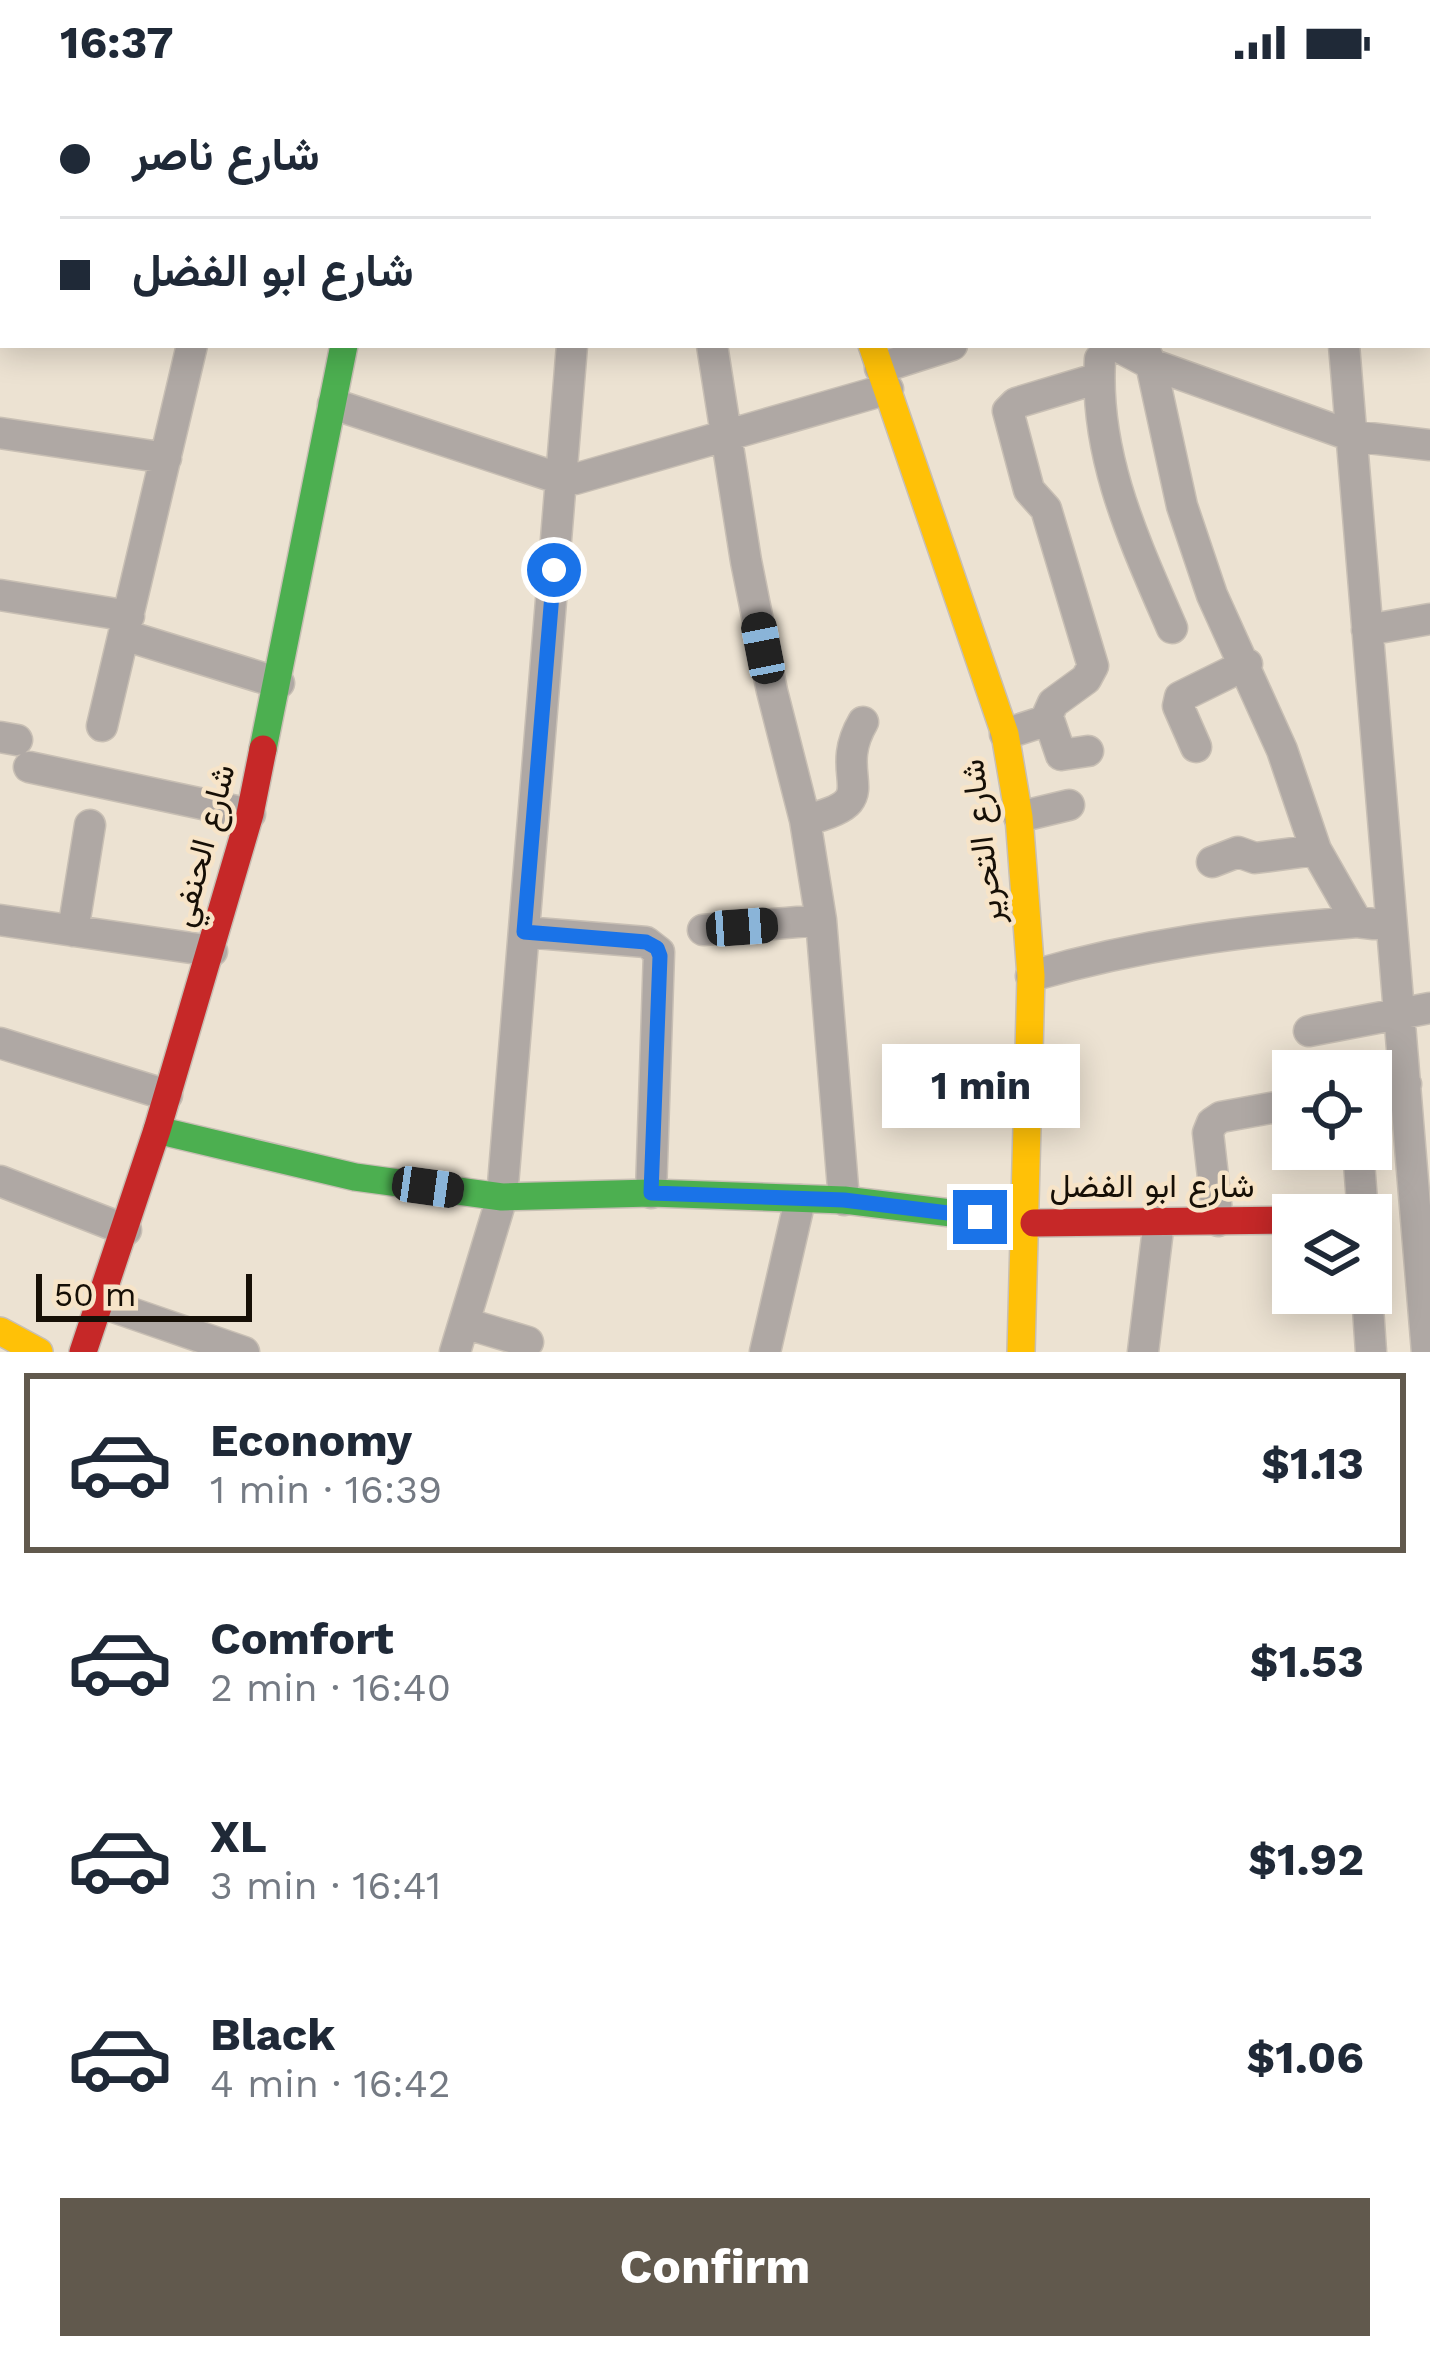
<!DOCTYPE html>
<meta charset="utf-8">
<style>
body{margin:0;font-family:"Work Sans",Vazirmatn,sans-serif;background:#f2f2f3;color:#1f2937;height:100vh;display:flex;flex-direction:column;font-size:45px;white-space:nowrap}
*{box-sizing:border-box;margin:0}
p{font-size:39px;color:#747a83}
.icon{flex:none;width:66px;height:66px;fill:none;stroke:currentColor;stroke-width:2;stroke-linecap:round;stroke-linejoin:round}
.map{position:relative;height:1268px;overflow:hidden}
.panel{display:flex;flex-direction:column;background:#fff;flex:1}
.panel>*{flex:none}
.banner{position:absolute;left:0px;top:0px;width:1431px;height:264px;box-shadow:0 6px 30px #0003;display:grid;align-content:center;height:264px;padding:0 60px;background:#fff}
.tools{position:absolute;left:1272px;top:966px;display:grid;gap:24px}
.tools a{display:grid;place-items:center;width:120px;height:120px;border-radius:0px;background:#fff;box-shadow:0 6px 30px #0003;font-size:60px}
.scale{position:absolute;left:36px;bottom:30px;width:216px;box-sizing:border-box;padding-left:12px;border:6px solid #160f06;border-top:0;font-size:33px;line-height:42px;white-space:nowrap;color:#160f06;-webkit-text-stroke:9px #f7e4c8;paint-order:stroke}
.end{position:absolute;width:54px;height:54px;margin:-27px;border:15px solid #1a73e8;background:#fff;box-shadow:0 0 0 6px #fff}
.from{border-radius:50%}
.bubble{position:absolute;height:84px;border-radius:0px;background:#fff;box-shadow:0 6px 30px #0003;font-size:39px;font-weight:700;line-height:84px;text-align:center}
.car{position:absolute;width:36px;height:72px;margin:-36px -18px;border-radius:15px;box-shadow:0 0 9px 3px #0007;background:linear-gradient(#222 24%,#8ab4d8 0 40%,#222 0 76%,#8ab4d8 0 86%,#222 0)}
.banner b{display:flex;align-items:center;gap:42px;height:114px;font-size:45px}
.banner b+b{border-top:3px solid #e0e1e3}
.banner i{width:30px;height:30px;background:#1f2937}
ul{padding:21px 0 0;list-style:none}
li{display:flex;align-items:center;gap:36px;height:180px;margin:0 24px 18px;padding:0 36px;border:6px solid transparent;border-radius:0px}
li div{flex:1}
li b{display:block;font-size:45px}
li em{font-style:normal;font-weight:700}
li.on{border-color:#61594d}
li>.icon{width:108px;height:108px;stroke-width:1.5}
.primary-button{display:flex;gap:24px;margin-top:auto;padding:24px 60px}
.primary-button a{flex:1;height:138px;border-radius:0px;background:#61594d;color:#fff;font-size:48px;font-weight:700;line-height:138px;text-align:center}
.status{display:flex;justify-content:space-between;align-items:center;height:84px;padding:0 60px;background:#fff;direction:ltr}
.status svg{height:33px;fill:currentColor}
.map>svg:first-child{display:block}
</style>
<div class="status"><b>16:37</b><svg viewBox="0 0 49 12"><path d="M0 12V9h3v3zM5 12V6h3v6zM10 12V3h3v9zM15 12V0h3v12zM26 1h20v11H26zM47 4h2v5h-2z"/></svg></div>
<div class="map">
<svg width="1430" height="1268" viewBox="0 0 1430 1268">
<rect width="100%" height="100%" fill="#ece2d2"/>
<g fill="none" stroke-linecap="round" stroke-linejoin="round">
<defs>
<path id="street" d="M330 0 335 3
M712 261 746 477 772 607 805 736 821 836 844 1116
M1115 261 1151 280 1352 352 1430 361
M1142 261 1151 280 1182 422 1212 511 1282 666 1316 766 1357 838
M1344 261 1427 1268
M1100 275C1094 372 1134 456 1172 544
M880 284 952 261
M333 320 561 395H575L888 305
M0 349 166 374
M0 511 129 532
M1367 546 1430 535
M124 551 279 599
M1048 633 1061 671 1088 667
M102 642 192 261
M1005 650 1045 637 1053 619 1086 595 1093 582 1046 425 1029 406 1008 327 1016 319 1099 294
M0 653 17 656
M1196 663 1178 622 1180 613 1247 580
M29 683 250 730
M1019 733 1069 721
M805 736C890 716 829 696 863 638
M1212 778 1238 768 1255 774 1316 766
M0 836 212 867
M703 846 821 836
M73 847 90 741
M524 848 646 858 659 868 651 1109
M1031 892C1141 860 1243 847 1357 838L1374 840
M1309 947 1430 924
M0 959 167 1011
M1371 1006 1406 1000
M1358 1065 1363 1131
M0 1097 126 1146
M1218 1137 1208 1049 1212 1039 1221 1033 1293 1020
M1367 1209 1371 1268
M102 1219 244 1268
M464 1239 528 1258
M455 1268 502 1113 572 261
M765 1268 800 1116
M1143 1268 1159 1137"/>
<path id="fast" d="M600 3 615 0
M0 152 3 155
M0 216 3 211
M263 665 344 261
M157 1046 355 1093 502 1113 651 1109 844 1116 1034 1139"/>
<path id="slow" d="M1282 3 1320 0
M1428 12H1430
M872 261 1005 650 1019 733 1031 892 1021 1268
M0 1247 39 1268"/>
<path id="jam" d="M1034 1139 1293 1136
M83 1268 157 1046 250 730 263 665"/>
</defs>
<use href="#street" stroke="#c8bfb4" stroke-width="33"/>
<use href="#fast" stroke="#c8bfb4" stroke-width="30"/>
<use href="#slow" stroke="#c8bfb4" stroke-width="30"/>
<use href="#jam" stroke="#c8bfb4" stroke-width="30"/>
<path stroke="#a7a19c" stroke-width="4.5" stroke-dasharray="12 6" stroke-linecap="butt" d="M1187 0V3"/>
<use href="#street" stroke="#afa8a4" stroke-width="30"/>
<use href="#fast" stroke="#4caf50" stroke-width="27"/>
<use href="#slow" stroke="#ffc107" stroke-width="27"/>
<use href="#jam" stroke="#c62828" stroke-width="27"/>
</g>
<g fill="none" stroke-linecap="round" stroke-linejoin="round">
<path stroke="#1a73e8" stroke-width="15" d="M554 486 524 848 646 858 657 864 660 872 651 1109 844 1116 980 1133"/>
</g>
<g text-anchor="middle" stroke-width="9" stroke-linejoin="round" paint-order="stroke">
<g font-size="33" fill="#160f06" stroke="#f7e4c8">
<text transform="translate(981 758) rotate(-97)" y="12">شارع التحرير</text>
<text transform="translate(202 761) rotate(-75)" y="12">شارع الحنفي</text>
<text x="1152" y="1113">شارع ابو الفضل</text>
</g>
</g>
</svg>
<div class="tools">
<a><svg class="icon" aria-label="locate" viewBox="0 0 24 24"><circle cx="12" cy="12" r="6"/><path d="M12 2v4M12 18v4M2 12h4M18 12h4"/></svg></a>
<a><svg class="icon" aria-label="layers" viewBox="0 0 24 24"><path d="M12 4l9 5-9 5-9-5zM3 14l9 5 9-5"/></svg></a>
</div>
<div class="scale">50 m</div>
<i class="end from" style="left:554px;top:486px"></i>
<i class="end" style="left:980px;top:1133px"></i>
<div class="bubble" style="left:882px;top:960px;width:198px">1 min</div>
<i class="car" style="left:763px;top:564px;rotate:349deg"></i>
<i class="car" style="left:742px;top:843px;rotate:86deg"></i>
<i class="car" style="left:428px;top:1103px;rotate:98deg"></i>
<div class="banner">
<b><i class="from"></i>شارع ناصر</b>
<b><i></i>شارع ابو الفضل</b>
</div>
</div>
<section class="panel">
<ul>
<li class="on"><svg class="icon" aria-label="car" viewBox="0 0 24 24"><path d="M5 17H2v-5l4-1 3-4h7l3 4 3 1v5h-3M9 17h6M6 11h13"/><circle cx="7" cy="17" r="2"/><circle cx="17" cy="17" r="2"/></svg><div><b>Economy</b><p>1 min · 16:39</p></div><em>$1.13</em></li>
<li><svg class="icon" aria-label="car" viewBox="0 0 24 24"><path d="M5 17H2v-5l4-1 3-4h7l3 4 3 1v5h-3M9 17h6M6 11h13"/><circle cx="7" cy="17" r="2"/><circle cx="17" cy="17" r="2"/></svg><div><b>Comfort</b><p>2 min · 16:40</p></div><em>$1.53</em></li>
<li><svg class="icon" aria-label="car" viewBox="0 0 24 24"><path d="M5 17H2v-5l4-1 3-4h7l3 4 3 1v5h-3M9 17h6M6 11h13"/><circle cx="7" cy="17" r="2"/><circle cx="17" cy="17" r="2"/></svg><div><b>XL</b><p>3 min · 16:41</p></div><em>$1.92</em></li>
<li><svg class="icon" aria-label="car" viewBox="0 0 24 24"><path d="M5 17H2v-5l4-1 3-4h7l3 4 3 1v5h-3M9 17h6M6 11h13"/><circle cx="7" cy="17" r="2"/><circle cx="17" cy="17" r="2"/></svg><div><b>Black</b><p>4 min · 16:42</p></div><em>$1.06</em></li>
</ul>
<div class="primary-button"><a>Confirm</a></div>
</section>
